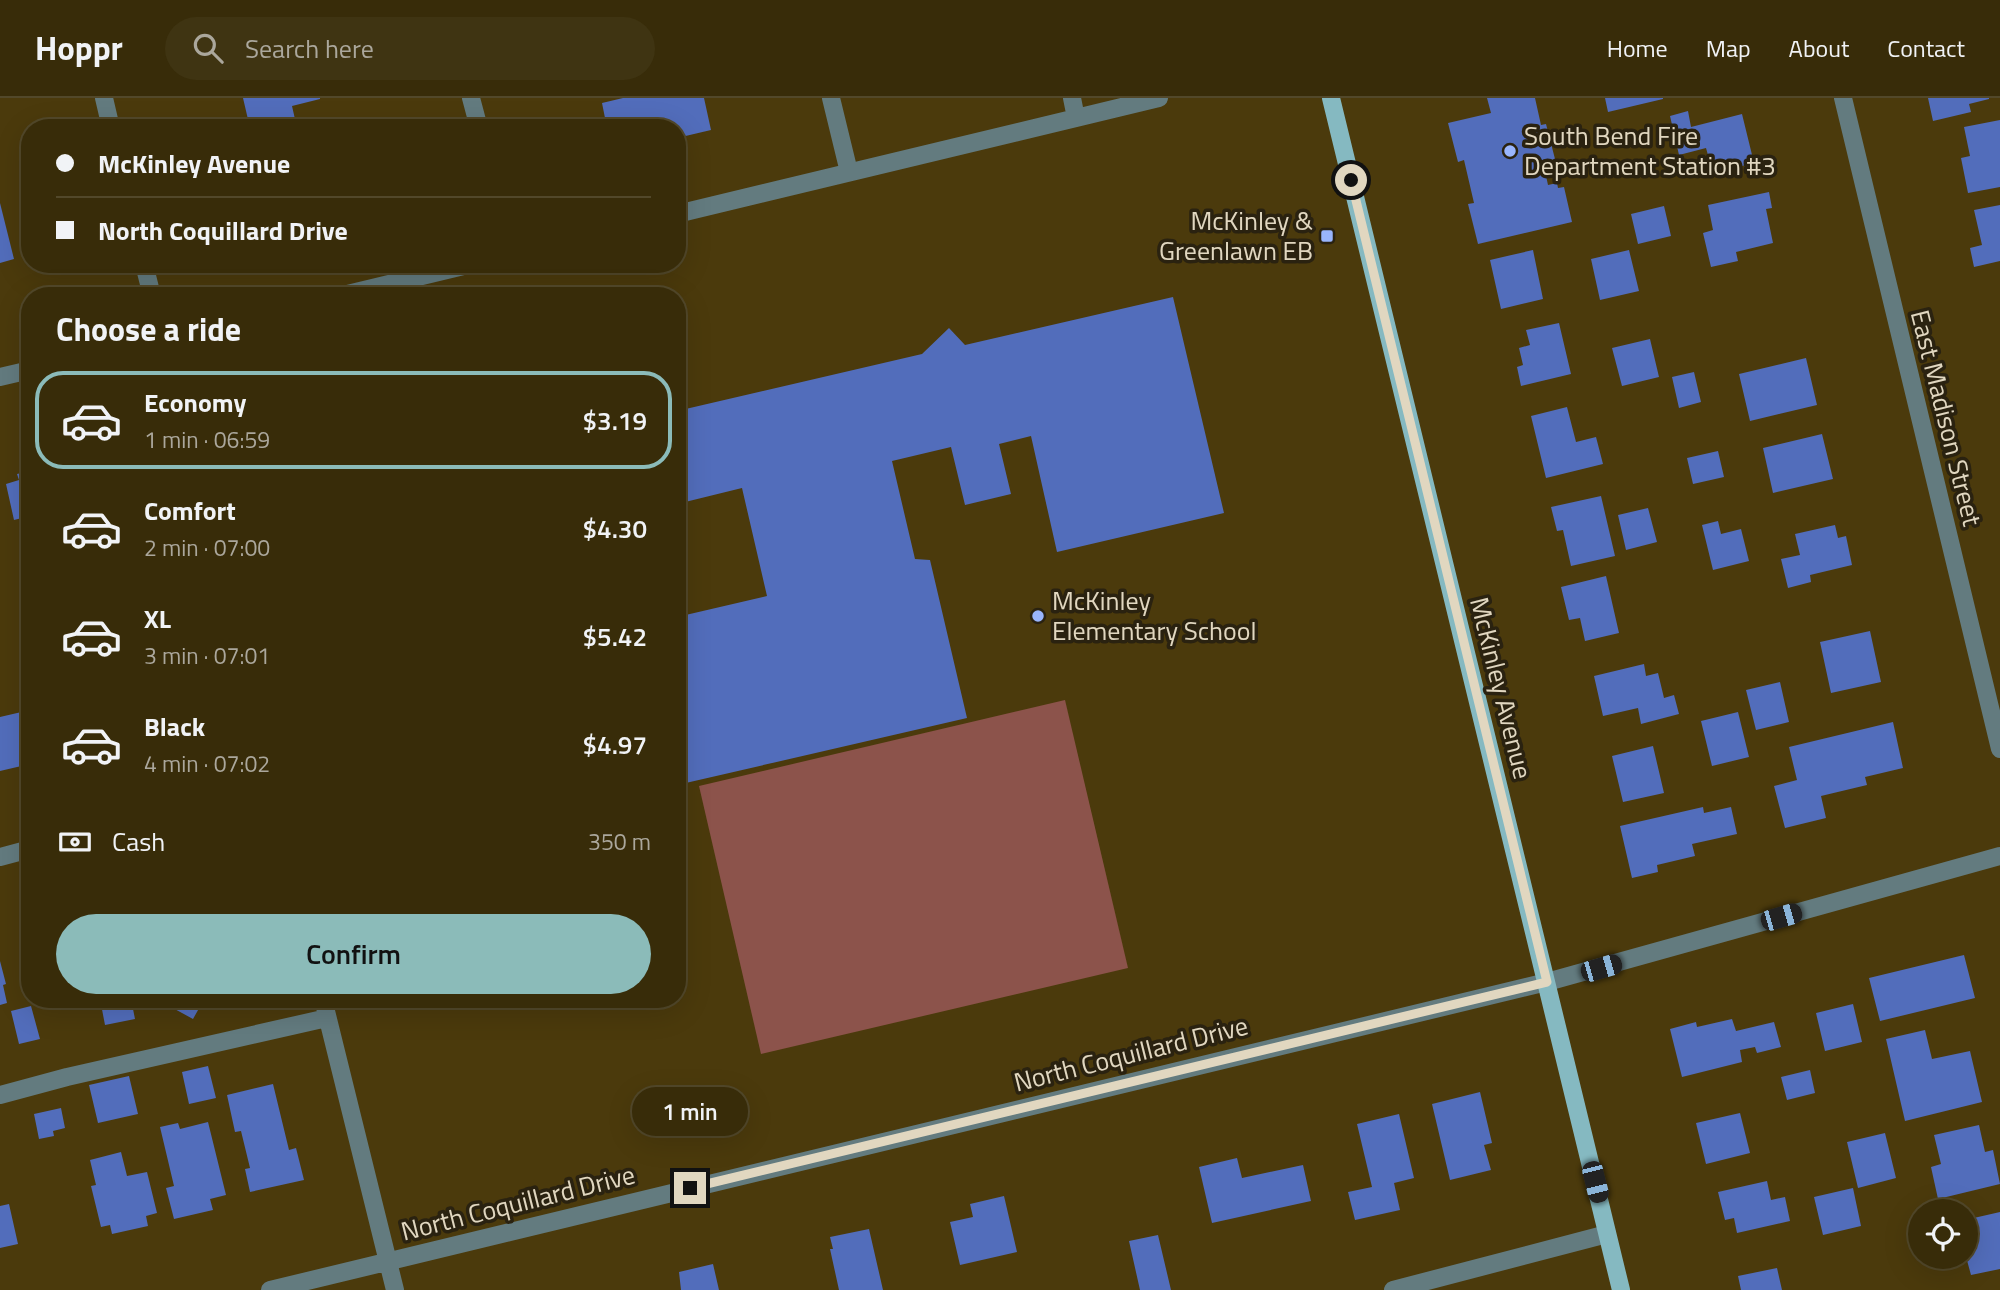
<!DOCTYPE html>
<meta charset="utf-8">
<style>
body{margin:0;font-family:"Titillium Web",sans-serif;background:#3f3412;color:#f1f3f6;height:100vh;display:flex;flex-direction:column;font-size:26px;white-space:nowrap}
*{box-sizing:border-box;margin:0}
p{font-size:23px;color:#aba79c}
.icon{flex:none;width:38px;height:38px;fill:none;stroke:currentColor;stroke-width:2;stroke-linecap:round;stroke-linejoin:round}
.map{position:relative;flex:1;overflow:hidden}
.details{position:absolute;left:21px;top:189px;width:665px;height:721px;display:flex;flex-direction:column;background:#382c09;border-radius:28px;box-shadow:0 7px 28px #0002,0 0 0 2px #52482a}
.details>*{flex:none}
.top-card{position:absolute;left:21px;top:21px;width:665px;height:154px;border-radius:28px;box-shadow:0 7px 28px #0002,0 0 0 2px #52482a;display:grid;align-content:center;height:154px;padding:0 35px;background:#382c09}
.tools{position:absolute;left:1908px;top:1101px;display:grid;gap:14px}
.tools a{display:grid;place-items:center;width:70px;height:70px;border-radius:50%;background:#382c09;box-shadow:0 7px 28px #0002,0 0 0 2px #52482a;font-size:35px}
.end{position:absolute;width:32px;height:32px;margin:-16px;border:9px solid #e1d7c0;background:#111;box-shadow:0 0 0 4px #111}
.from{border-radius:50%}
.bubble{position:absolute;height:49px;border-radius:24px;background:#382c09;box-shadow:0 7px 28px #0002,0 0 0 2px #52482a;font-size:23px;font-weight:600;line-height:49px;text-align:center}
.car{position:absolute;width:21px;height:42px;margin:-21px -10px;border-radius:9px;box-shadow:0 0 5px 2px #0007;background:linear-gradient(#222 24%,#8ab4d8 0 40%,#222 0 76%,#8ab4d8 0 86%,#222 0)}
.top-card b{display:flex;align-items:center;gap:24px;height:66px;font-size:26px}
.top-card b+b{border-top:2px solid #52482a}
.top-card i{width:18px;height:18px;background:#f1f3f6}
ul{padding:0;list-style:none}
li{display:flex;align-items:center;gap:21px;height:98px;margin:0 14px 10px;padding:0 21px;border:4px solid transparent;border-radius:28px}
li div{flex:1}
li b{display:block;font-size:26px}
li em{font-style:normal;font-weight:600}
li.active{border-color:#8bbbb9}
li>.icon{width:63px;height:63px;stroke-width:1.5}
h2{padding:0 35px;font-size:32px;line-height:84px}
.pay{display:flex;align-items:center;gap:18px;height:77px;padding:0 35px;font-size:26px}
.pay p{margin-inline-start:auto}
.action{display:flex;gap:14px;margin-top:auto;padding:14px 35px}
.action a{flex:1;height:80px;border-radius:42px;background:#8bbbb9;color:#111;font-size:28px;font-weight:600;line-height:80px;text-align:center}
header{display:flex;align-items:center;gap:42px;box-sizing:border-box;height:98px;padding:0 35px;background:#382c09;border-bottom:2px solid #52482a}
header strong{font-size:33px}
nav{display:flex;gap:38px;margin-inline-start:auto;font-size:24px}
.search{width:490px;height:63px;background:#3f3412;display:flex;align-items:center;gap:18px;box-sizing:border-box;padding:0 24px;border-radius:38px;color:#aba79c;font-size:26px}
.map>svg:first-child{display:block}
</style>
<header>
<strong>Hoppr</strong>
<div class="search"><svg class="icon" aria-label="search" viewBox="0 0 24 24"><circle cx="10" cy="10" r="6"/><path d="M15 15l6 6"/></svg>Search here</div>
<nav><a>Home</a><a>Map</a><a>About</a><a>Contact</a></nav>
</header>
<div class="map">
<svg width="2000" height="1192" viewBox="0 0 2000 1192">
<rect width="100%" height="100%" fill="#4b3a0c"/>
<path fill="#8c534b" d="M1065 602 1128 870 761 956 699 688Z"/>
<path fill="#526dbb" d="M243 0H320V1L292 8 297 30H250Z
M623 0H704L711 32 677 40V30H607L602 5Z
M1487 0H1535L1541 27 1546 26 1555 61 1543 64 1548 87 1557 85 1558 90 1564 89 1572 124 1478 146 1468 106 1474 105 1464 62 1458 64 1448 25 1491 15Z
M1605 0H1663V1L1608 14Z
M1928 0H1989V1L1969 6 1971 14 1933 23Z
M1688 13 1691 29 1742 16 1754 65 1713 75 1706 50 1679 57 1670 18Z
M2000 22V89L1968 95 1961 60 1970 58 1964 29Z
M1769 94 1772 110 1766 111 1773 145 1736 154 1738 163 1711 169 1703 135 1713 132 1708 107Z
M0 105 14 161 0 165Z
M2000 107V163L1974 169 1970 150 1982 147 1974 112Z
M1664 108 1671 138 1638 146 1631 116Z
M1533 152 1543 201 1501 211 1490 162Z
M1629 152 1639 193 1600 202 1591 161Z
M1173 199 1224 415 1057 454 1031 338 999 346 1011 396 965 407 951 349 892 363 915 461 930 462 967 620 677 687V519L767 498 742 390 677 406V313L922 256 949 230 965 247Z
M1559 225 1571 276 1521 288 1517 269 1523 267 1519 250 1530 247 1526 232Z
M1650 241 1659 279 1622 288 1612 250Z
M1806 260 1817 307 1750 323 1739 276Z
M1694 274 1701 304 1679 310 1672 279Z
M1567 309 1576 344 1596 339 1603 366 1546 380 1531 318Z
M1822 336 1833 381 1773 395 1763 350Z
M1718 353 1724 379 1693 386 1687 360Z
M30 373V418L14 422 6 386 19 382 17 376Z
M1601 398 1615 458 1571 468 1563 432 1557 433 1551 409Z
M1648 410 1657 444 1626 452 1618 417Z
M1718 423 1721 436 1741 431 1749 463 1713 472 1702 427Z
M1835 427 1838 440 1846 438 1852 467 1810 477 1811 484 1788 490 1781 461 1800 457 1795 436Z
M1606 478 1619 535 1585 543 1580 520 1569 522 1561 489Z
M1870 533 1881 584 1831 595 1820 544Z
M1644 566 1646 578 1658 575 1664 600 1674 597 1679 616 1641 626 1638 610 1603 618 1594 578Z
M1780 584 1789 624 1756 632 1746 592Z
M30 612V666L0 673V619Z
M1738 614 1749 659 1712 668 1701 623Z
M1893 624 1903 670 1865 679 1867 687 1821 698 1826 720 1785 730 1774 688 1797 682 1789 649Z
M1653 648 1664 695 1623 704 1612 658Z
M1703 709 1704 715 1731 709 1737 736 1692 746 1695 758 1657 767 1658 774 1632 780 1620 728Z
M1964 857 1975 900 1880 923 1869 880Z
M0 863 6 886 3 887 7 905 0 907Z
M100 901H131L135 921 105 927Z
M161 901H212L213 902 202 905 193 921 160 903Z
M1853 906 1862 944 1825 953 1816 915Z
M31 908 40 941 19 946 11 913Z
M1732 921 1736 933 1774 924 1781 949 1757 955 1755 949 1740 952 1742 964 1682 979 1670 931 1696 924 1697 929Z
M1925 932 1932 961 1970 953 1982 1004 1905 1023 1886 941Z
M208 968 216 1000 189 1006 182 974Z
M1810 972 1815 995 1787 1002 1781 979Z
M129 978 138 1016 98 1025 89 987Z
M273 986 289 1052 296 1050 304 1082 250 1094 245 1071 250 1070 241 1033 235 1034 227 997Z
M1480 994 1492 1045 1484 1047 1491 1072 1450 1082 1432 1006Z
M61 1010 65 1030 53 1033 54 1038 39 1041 34 1016Z
M1740 1015 1750 1055 1706 1066 1696 1025Z
M1399 1016 1414 1080 1394 1085 1400 1112 1355 1122 1348 1094 1372 1089 1357 1026Z
M208 1024 226 1097 210 1101 213 1112 174 1121 166 1090 174 1088 160 1029 178 1025 180 1031Z
M1979 1027 1985 1054 1993 1052 2000 1086 1938 1101 1931 1069 1941 1066 1934 1037Z
M1885 1035 1896 1080 1858 1090 1847 1044Z
M121 1054 127 1078 147 1074 157 1115 146 1118 148 1128 112 1136 110 1127 101 1129 91 1088 96 1087 90 1062Z
M1237 1060 1242 1080 1303 1067 1311 1103 1212 1125 1199 1069Z
M1767 1083 1771 1102 1785 1099 1790 1123 1737 1135 1734 1120 1725 1122 1718 1094Z
M1853 1090 1861 1128 1823 1137 1814 1099Z
M1004 1098 1017 1154 960 1167 950 1124 973 1119 970 1106Z
M9 1106 18 1146 0 1150V1108Z
M2000 1114V1171L1971 1177 1965 1155V1122Z
M869 1131 883 1192H839L830 1151H833L830 1139Z
M1158 1137 1171 1192H1140L1129 1143Z
M713 1166 719 1192H681L679 1174Z
M1777 1170 1782 1192H1741L1738 1178Z"/>
<g fill="none" stroke-linecap="round" stroke-linejoin="round">
<path stroke="#637b7f" stroke-width="18" d="M104 0 111 30
M471 0 479 30
M831 0 849 74
M1072 0 1076 20
M1843 0 2000 651
M677 116 1159 0
M144 166 152 198
M339 198 472 166
M0 279 30 272
M0 759 30 751
M323 901 395 1192
M0 997 67 979 327 920
M270 1192 1547 884 2000 758
M1393 1192 1607 1136"/>
<path stroke="#85b9c1" stroke-width="18" d="M1331 0 1621 1192"/>
</g>
<g fill="none" stroke-linecap="round" stroke-linejoin="round">
<path stroke="#e1d7c0" stroke-width="9" d="M690 1090 1547 884 1351 82"/>
</g>
<g fill="#99b5fd" stroke="#2a2210" stroke-width="2.5">
<circle cx="1510" cy="53" r="7"/>
<rect x="1320" y="131" width="14" height="14" rx="3.5"/>
<circle cx="1038" cy="518" r="7"/>
</g>
<g text-anchor="middle" stroke-width="7" stroke-linejoin="round" paint-order="stroke">
<g font-size="26" fill="#e1d7c0" stroke="#2a2210" text-anchor="start">
<text x="1524" y="47">South Bend Fire<tspan x="1524" dy="30">Department Station #3</tspan></text>
<text x="1313" y="132" text-anchor="end">McKinley &amp;<tspan x="1313" dy="30">Greenlawn EB</tspan></text>
<text x="1052" y="512">McKinley<tspan x="1052" dy="30">Elementary School</tspan></text>
</g>
<g font-size="26" fill="#e1d7c0" stroke="#2a2210">
<text transform="translate(1946 320) rotate(76)" y="9">East Madison Street</text>
<text transform="translate(1501 590) rotate(76)" y="9">McKinley Avenue</text>
<text transform="translate(1131 956) rotate(-14)" y="9">North Coquillard Drive</text>
<text transform="translate(518 1105) rotate(-14)" y="9">North Coquillard Drive</text>
</g>
</g>
</svg>
<div class="tools">
<a><svg class="icon" aria-label="locate" viewBox="0 0 24 24"><circle cx="12" cy="12" r="6"/><path d="M12 2v4M12 18v4M2 12h4M18 12h4"/></svg></a>
</div>
<i class="end from" style="left:1351px;top:82px"></i>
<i class="end" style="left:690px;top:1090px"></i>
<div class="bubble" style="left:632px;top:989px;width:116px">1 min</div>
<i class="car" style="left:1781px;top:819px;rotate:74deg"></i>
<i class="car" style="left:1601px;top:870px;rotate:74deg"></i>
<i class="car" style="left:1595px;top:1084px;rotate:166deg"></i>
<div class="top-card">
<b><i class="from"></i>McKinley Avenue</b>
<b><i></i>North Coquillard Drive</b>
</div>
<section class="details">
<h2>Choose a ride</h2>
<ul>
<li class="active"><svg class="icon" aria-label="car" viewBox="0 0 24 24"><path d="M5 17H2v-5l4-1 3-4h7l3 4 3 1v5h-3M9 17h6M6 11h13"/><circle cx="7" cy="17" r="2"/><circle cx="17" cy="17" r="2"/></svg><div><b>Economy</b><p>1 min · 06:59</p></div><em>$3.19</em></li>
<li><svg class="icon" aria-label="car" viewBox="0 0 24 24"><path d="M5 17H2v-5l4-1 3-4h7l3 4 3 1v5h-3M9 17h6M6 11h13"/><circle cx="7" cy="17" r="2"/><circle cx="17" cy="17" r="2"/></svg><div><b>Comfort</b><p>2 min · 07:00</p></div><em>$4.30</em></li>
<li><svg class="icon" aria-label="car" viewBox="0 0 24 24"><path d="M5 17H2v-5l4-1 3-4h7l3 4 3 1v5h-3M9 17h6M6 11h13"/><circle cx="7" cy="17" r="2"/><circle cx="17" cy="17" r="2"/></svg><div><b>XL</b><p>3 min · 07:01</p></div><em>$5.42</em></li>
<li><svg class="icon" aria-label="car" viewBox="0 0 24 24"><path d="M5 17H2v-5l4-1 3-4h7l3 4 3 1v5h-3M9 17h6M6 11h13"/><circle cx="7" cy="17" r="2"/><circle cx="17" cy="17" r="2"/></svg><div><b>Black</b><p>4 min · 07:02</p></div><em>$4.97</em></li>
</ul>
<div class="pay"><svg class="icon" aria-label="cash" viewBox="0 0 24 24"><path d="M3 7h18v10H3z"/><circle cx="12" cy="12" r="2"/></svg>Cash<p>350 m</p></div>
<div class="action"><a>Confirm</a></div>
</section>
</div>
